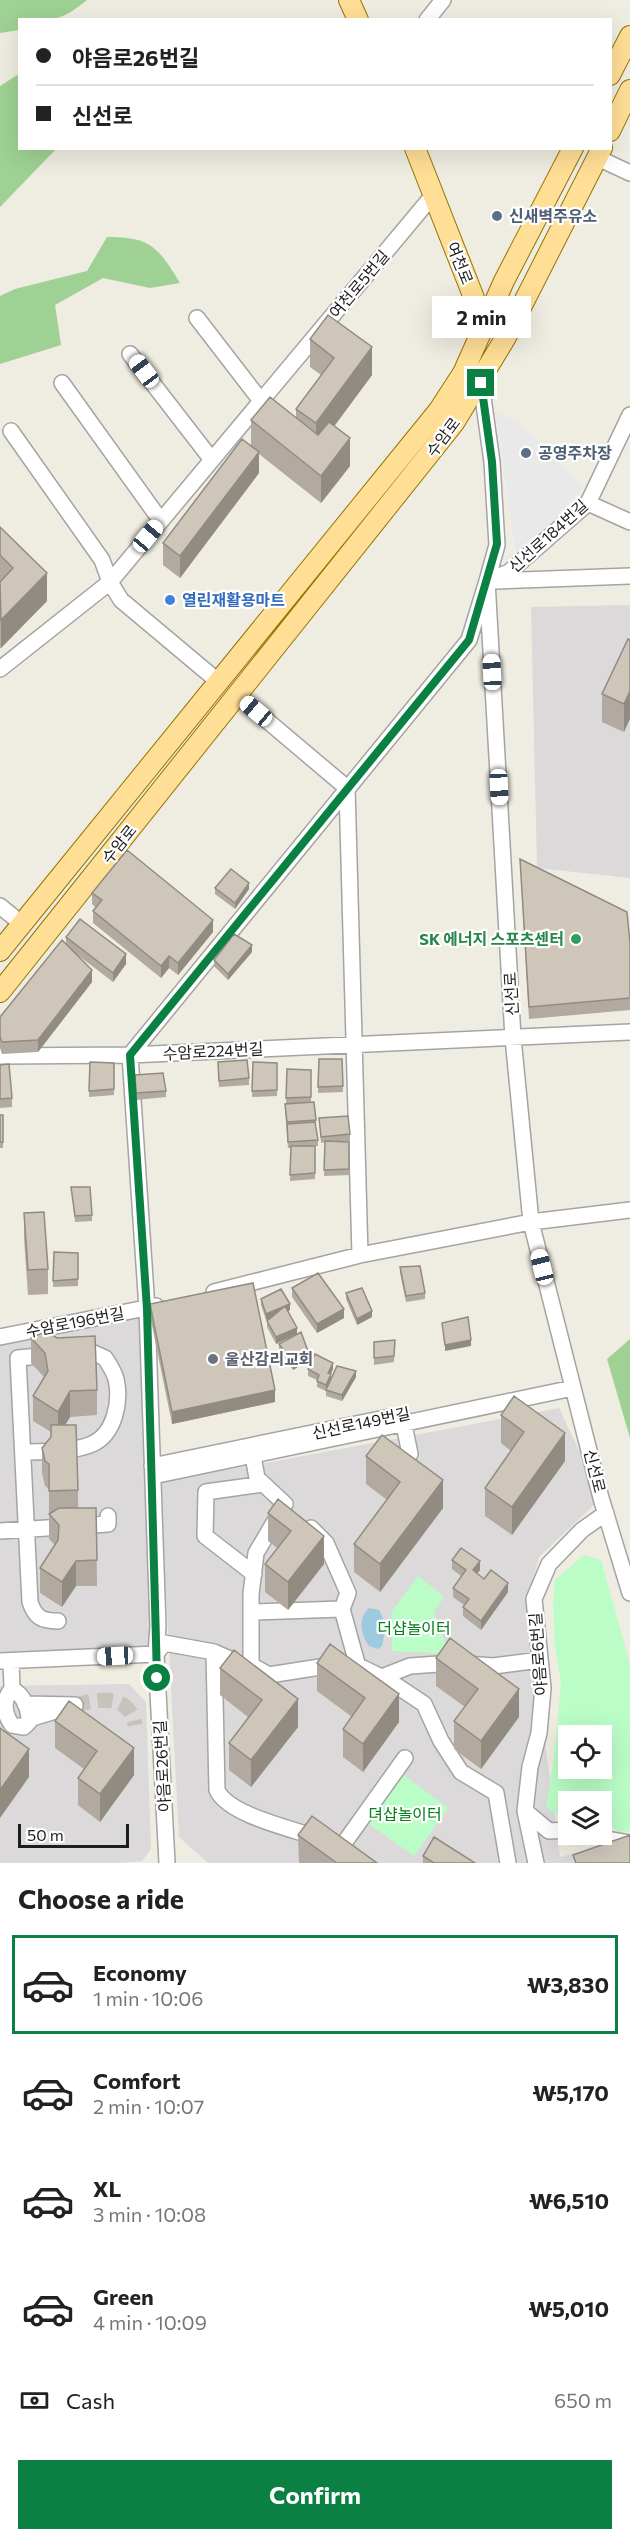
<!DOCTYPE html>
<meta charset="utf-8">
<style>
body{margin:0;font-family:Commissioner,"Noto Sans KR",sans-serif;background:#f6f6f6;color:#222;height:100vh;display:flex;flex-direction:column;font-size:22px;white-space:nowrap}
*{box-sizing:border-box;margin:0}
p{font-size:20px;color:#767676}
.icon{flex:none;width:33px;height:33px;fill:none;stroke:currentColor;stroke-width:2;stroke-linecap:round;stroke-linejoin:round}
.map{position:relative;height:1863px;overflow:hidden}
.drawer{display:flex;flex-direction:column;background:#fff;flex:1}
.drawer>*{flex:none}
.hud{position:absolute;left:18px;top:18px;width:594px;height:132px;border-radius:0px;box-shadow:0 6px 24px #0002;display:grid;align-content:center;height:132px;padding:0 18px;background:#fff}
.tools{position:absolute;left:558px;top:1725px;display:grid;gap:12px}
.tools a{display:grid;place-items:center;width:54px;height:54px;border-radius:0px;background:#fff;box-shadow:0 6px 24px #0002;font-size:30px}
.scale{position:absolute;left:18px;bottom:15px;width:111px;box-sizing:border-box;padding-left:6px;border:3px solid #1d1d1d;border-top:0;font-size:16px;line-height:21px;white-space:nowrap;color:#1d1d1d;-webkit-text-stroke:4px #fff;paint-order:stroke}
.end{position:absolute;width:27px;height:27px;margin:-14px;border:8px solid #0b8043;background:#fff;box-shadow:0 0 0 3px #fff}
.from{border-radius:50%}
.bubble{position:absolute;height:42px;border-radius:0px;background:#fff;box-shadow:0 6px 24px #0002;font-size:20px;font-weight:700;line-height:42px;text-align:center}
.car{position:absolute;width:18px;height:36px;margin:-18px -9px;border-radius:8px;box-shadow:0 0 4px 2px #0007;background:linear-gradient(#fff 24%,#345 0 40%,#fff 0 76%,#345 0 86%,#fff 0)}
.hud b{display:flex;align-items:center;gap:21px;height:57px;font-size:22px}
.hud b+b{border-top:2px solid #e0e0e0}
.hud i{width:15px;height:15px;background:#222}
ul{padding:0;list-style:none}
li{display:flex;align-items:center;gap:18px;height:99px;margin:0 12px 9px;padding:0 6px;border:3px solid transparent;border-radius:0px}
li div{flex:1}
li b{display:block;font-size:22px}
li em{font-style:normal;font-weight:700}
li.selected{border-color:#0b8043}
li>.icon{width:54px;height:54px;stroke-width:1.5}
h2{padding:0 18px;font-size:27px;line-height:72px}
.pay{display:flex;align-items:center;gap:15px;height:66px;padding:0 18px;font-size:22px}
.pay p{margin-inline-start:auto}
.cta{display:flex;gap:12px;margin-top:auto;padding:12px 18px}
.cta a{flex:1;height:69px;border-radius:0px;background:#0b8043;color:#fff;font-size:24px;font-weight:700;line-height:69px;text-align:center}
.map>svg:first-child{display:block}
</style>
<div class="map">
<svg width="630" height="1863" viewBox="0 0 630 1863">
<rect width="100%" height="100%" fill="#efece1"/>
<path fill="#dbd9d9" d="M630 605V878L537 868 531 607Z
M147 1309 156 1654 0 1661V1337Z
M559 1408 601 1498 539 1557 527 1602 560 1857 622 1841 630 1863H208L179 1837 160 1478 255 1465Z
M129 1684 146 1702 151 1849 142 1861 120 1863H0V1686Z"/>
<path fill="#9ed193" d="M0 0H87C60 22 53 20 20 20L19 30 0 33Z
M19 74 20 148 56 149 0 207V86Z
M107 237C151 237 158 247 180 283L150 288 103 278 55 305 61 345 0 364V296L15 289 87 271Z
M630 1339V1438L607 1359Z"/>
<path fill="#bafdc7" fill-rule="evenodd" d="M584 1555 601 1560 630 1664V1831L618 1832 602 1817V1802H568V1815L552 1812 546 1806 554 1758 561 1683 555 1648 553 1601 555 1580ZM568 1736H602V1768H568Z
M418 1576 444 1597 434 1612 449 1654 392 1651V1611Z
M397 1770 448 1808 414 1856 362 1819Z"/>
<path fill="#e9e9e9" d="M496 413 517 421 584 486 527 550 516 554Z"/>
<path fill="#9ecae0" d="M369 1608 379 1610C386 1620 385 1634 382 1646L378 1649 369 1646C360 1634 358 1618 369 1608Z"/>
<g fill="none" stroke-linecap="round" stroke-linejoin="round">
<path stroke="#c5c3ba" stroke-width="15" stroke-dasharray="15 8" stroke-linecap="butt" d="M75 1705C99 1699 129 1693 135 1725"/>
<defs>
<path id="minor" d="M427 20 443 0
M598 158 630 173
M197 318 261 401
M130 354 212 460
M62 383 161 521
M481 383 492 462 497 545 487 581 513 1038 531 1222 601 1498 630 1593
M11 431 102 560 110 582 121 600 220 683
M588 503 630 522
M487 581 509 572 588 503 630 415
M496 581 630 576
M0 669 110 582 434 194
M238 696 347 788 360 1255
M0 906 22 924
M0 1056 130 1055 630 1032
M214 1292 360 1255 531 1222 630 1210
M0 1337 156 1306
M50 1355 18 1358 30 1602C35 1617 41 1621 58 1621
M402 1415 410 1454
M23 1452C45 1451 71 1453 92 1444 115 1434 121 1401 116 1379 114 1372 109 1364 105 1358L87 1350 77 1352
M253 1456 257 1478 285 1504 256 1553 251 1594V1665L269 1675 320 1667 363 1668 391 1682 424 1704 441 1741 461 1772 496 1793 508 1863
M152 1466 390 1417
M153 1476 573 1388
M311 1528 326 1543 348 1593 342 1609
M0 1531 108 1524V1516
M254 1574 205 1536 206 1492 263 1484
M251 1612 342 1609 358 1667
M214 1652 217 1790C228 1815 293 1829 318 1838
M156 1654 164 1643 214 1652 230 1659
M0 1661 156 1654
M11 1661 12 1689C2 1700 4 1714 12 1725L24 1727 29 1722C29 1709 24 1695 12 1689
M382 1677 410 1666 453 1663 493 1666 540 1660
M25 1704 75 1705 29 1719
M525 1811 549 1831 568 1830
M600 1834 606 1839 630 1843
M342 1846 405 1758
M167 1863 156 1654 158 1626 147 1309 130 1055 469 640 487 581
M536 1863 525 1811 530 1767 539 1733 543 1688 534 1599 549 1564 582 1530 606 1513"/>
<path id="major" d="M349 0 358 20
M610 75 630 36
M610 131 630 90
M415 148 474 298 480 335
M0 951 439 410 463 373 504 281 573 148
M0 992 454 423 506 337 602 148"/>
</defs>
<use href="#minor" stroke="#a4a4a4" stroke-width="18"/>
<use href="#major" stroke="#957500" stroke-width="22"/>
<use href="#minor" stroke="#fff" stroke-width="15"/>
<use href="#major" stroke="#ffde96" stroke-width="20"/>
</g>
<path fill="#b2aaa0" d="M310 339 372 375 334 426 350 466 321 503 259 454V473L180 578 163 565V543L251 446V420L296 418V409L321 375 310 367Z
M0 527 47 601 1 648H0Z
M630 640 624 732 602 722V694Z
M520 859 630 943V1010L529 1019Z
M215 888 249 889 235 909 215 894Z
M92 893 213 932 178 975 169 968 161 978 93 923V911L96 908 92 904Z
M66 937 126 964 113 982 75 953 92 982 38 1052 2 1054 0 1048V1017L66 944Z
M252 952 228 980 214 966V960Z
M319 1059H342L343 1092 318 1093Z
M90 1062 114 1063V1095L89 1097Z
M218 1062 249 1078V1085L219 1087Z
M253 1062 277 1063V1096L252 1097Z
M0 1065 12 1098V1107L0 1108Z
M287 1069 311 1070V1102L316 1120V1127L318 1140V1146H315V1179L290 1181 291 1148H288L285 1110V1104H286Z
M135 1075 166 1091V1097L136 1100Z
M0 1115H3V1148H0Z
M319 1118 350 1134V1141L336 1142H349V1175L324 1176 325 1142 321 1143Z
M71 1187 92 1215V1221L75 1222Z
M24 1213 48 1269V1294L28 1295 24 1238Z
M54 1252 78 1253V1286L53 1287Z
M400 1267 425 1293V1299L406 1302 400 1273Z
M292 1288 344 1318 317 1333 292 1297Z
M346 1293 372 1317 357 1325 346 1299Z
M261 1299 290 1310 287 1311 276 1344 267 1327V1321L270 1319 266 1320 261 1305Z
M150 1304 275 1402 172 1424 150 1316Z
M31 1338 97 1390V1415L70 1417 65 1425 78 1490V1508H96L97 1586H76L62 1607 40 1593V1568L55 1545 49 1539V1489L45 1486 42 1473V1448L51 1438V1432L33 1421V1396L44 1377 31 1363Z
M395 1340 394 1362 374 1365V1342Z
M279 1344 309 1360 293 1370 279 1350Z
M308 1369H333L331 1374V1379L356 1377 342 1401 326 1396V1391L317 1387V1380L308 1376Z
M501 1415 565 1461 512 1535 485 1516V1488L511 1451 501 1443Z
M366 1456 443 1508 380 1592 354 1572V1544L387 1500 366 1484Z
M268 1513 324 1536V1564L288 1610 265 1592V1564L277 1548 268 1541Z
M452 1560 480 1570 477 1574 484 1579 508 1592 481 1630 463 1616V1607L464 1605 453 1597V1588L461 1576 452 1569Z
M436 1658 519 1717 481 1769 454 1749V1721L465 1707 436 1686Z
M317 1663 399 1722 363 1772 343 1757V1729L352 1717 317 1691Z
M220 1668 298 1727 251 1787 229 1770V1743L248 1717 220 1695Z
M55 1721 134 1775 100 1822 78 1805V1778L84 1769 55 1748Z
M298 1835 377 1863H299Z
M423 1856 475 1863H423Z"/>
<path fill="#918b82" d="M372 347V375L316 451V423Z
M350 438V466L321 503V476Z
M259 452V473L180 578V556Z
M47 573V601L1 648V620Z
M630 691V719L624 732V704Z
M249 883V889L235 909V903Z
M213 920V932L178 975V963Z
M252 945V952L228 980V974Z
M126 954V964L113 982V973Z
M169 956V968L161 978V966Z
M92 970V982L38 1052V1040Z
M290 1304V1310L285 1313V1306Z
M285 1306V1313L266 1320V1314Z
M344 1309V1318L317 1333V1324Z
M372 1311V1317L357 1325V1319Z
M297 1328V1334L276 1344V1337Z
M471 1340V1346L445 1351V1345Z
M309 1354V1360L293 1370V1363Z
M333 1363V1369L328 1379V1373Z
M356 1371V1377L342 1401V1395Z
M331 1374V1380L326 1391V1385Z
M275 1390V1402L172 1424V1412Z
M70 1391V1417L58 1437V1412Z
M565 1433V1461L512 1535V1507Z
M443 1480V1508L380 1592V1564Z
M324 1536V1564L288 1610V1582Z
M76 1561V1586L62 1607V1582Z
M480 1561V1570L473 1579V1570Z
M508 1583V1592L481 1630V1621Z
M519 1689V1717L481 1769V1741Z
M399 1694V1722L363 1772V1744Z
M298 1699V1727L251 1787V1760Z
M134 1748V1775L100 1822V1794Z
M29 1749V1777L0 1818V1790Z"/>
<path fill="#cfc6ba" stroke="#918b82" stroke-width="1.5" d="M328 315 372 347 316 423 296 409 334 358 310 339Z
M270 397 318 435 329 422 350 438 321 476 251 420Z
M242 439 259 452 180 556 163 543Z
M0 527 47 573 1 620 0 582 13 568 0 555Z
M628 639 630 640V691L624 704 602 694Z
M127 850 213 920 178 963 169 956 161 966 93 911 102 900 92 893Z
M520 859 627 912 630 943V998L529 1007Z
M231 869 249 883 235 903 215 888Z
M80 919 126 954 113 973 66 937Z
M234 934 252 945 228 974 214 960Z
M62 940 92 970 38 1040 2 1042 0 1037V1017Z
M319 1059H342L343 1086 318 1087Z
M247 1060 249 1078 219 1081 218 1062Z
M90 1062 114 1063V1089L89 1091Z
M253 1062 277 1063V1090L252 1091Z
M9 1064 12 1098 0 1099V1065Z
M287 1069 311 1070V1097L286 1098Z
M163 1073 166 1091 136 1093 135 1075Z
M314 1102 316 1120 287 1122 285 1104Z
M0 1115H3V1142H0Z
M348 1116 350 1134 321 1137 319 1118Z
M315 1122 318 1140 288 1142 287 1124Z
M325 1141 349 1142V1169L324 1170Z
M291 1146H315V1173L290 1175Z
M71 1187H90L92 1215 75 1216Z
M44 1212 48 1269 28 1270 24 1213Z
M54 1252 78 1253V1279L53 1281Z
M420 1266 425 1293 406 1296 400 1267Z
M318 1273 344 1309 317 1324 292 1288Z
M253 1283 275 1390 172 1412 150 1304Z
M362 1288 372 1311 357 1319 346 1293Z
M281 1289 290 1304 285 1306 297 1328 276 1337 267 1321 285 1306 266 1314 261 1299Z
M468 1317 471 1340 445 1345 442 1323Z
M46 1331 57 1338 95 1336 97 1390 70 1391 58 1412 33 1396 48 1371 45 1353 31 1338Z
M301 1332 309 1354 293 1363 279 1344Z
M395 1340 394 1356 374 1358V1342Z
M315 1354 333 1363 328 1373 331 1374 326 1385 317 1381 319 1375 308 1369Z
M337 1366 356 1371 342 1395 326 1390Z
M514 1396 565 1433 512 1507 485 1488 524 1432 501 1415Z
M51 1425H76L78 1490 49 1491V1464L45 1461 42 1448 51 1437Z
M382 1435 443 1480 380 1564 354 1544 400 1482 366 1456Z
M278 1499 324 1536 288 1582 265 1564 291 1531 268 1513Z
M59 1508H96L97 1560 76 1561 62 1582 40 1568 58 1540 59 1525 49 1514Z
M461 1548 480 1561 473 1570 484 1579 491 1570 508 1583 481 1621 463 1607 469 1599 453 1588 466 1570 452 1560Z
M450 1638 519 1689 481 1741 454 1721 478 1689 436 1658Z
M330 1644 399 1694 363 1744 343 1729 365 1698 317 1663Z
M234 1650 298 1699 251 1760 229 1743 262 1700 220 1668Z
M69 1701 134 1748 100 1794 78 1778 97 1751 55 1721Z
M0 1728 29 1749 0 1790Z
M312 1816 377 1863H337L298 1835Z
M630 1835V1863H576L573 1855Z
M434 1837 475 1863H434L423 1856Z"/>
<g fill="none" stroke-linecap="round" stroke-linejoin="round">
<path stroke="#0b8043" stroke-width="8" d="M157 1678 147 1309 130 1055 469 640 497 544 492 462 481 383"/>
</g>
<g fill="#5c6f8a" stroke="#fff" stroke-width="2">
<circle cx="497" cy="216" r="6"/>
<circle cx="526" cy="453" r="6"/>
</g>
<circle fill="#3f7fe0" stroke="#fff" stroke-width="2" cx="170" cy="600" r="6"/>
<circle fill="#2e9e5b" stroke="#fff" stroke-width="2" cx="576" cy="939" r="6"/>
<circle fill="#6b7280" stroke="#fff" stroke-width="2" cx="213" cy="1359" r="6"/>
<g text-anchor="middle" stroke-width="4.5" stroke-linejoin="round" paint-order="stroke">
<g font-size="16" font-weight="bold" fill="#4e5e75" stroke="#fff" text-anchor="start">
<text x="509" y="222">신새벽주유소</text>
<text x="538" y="459">공영주차장</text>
</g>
<g font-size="16" fill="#1d1d1d" stroke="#fff">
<text transform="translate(460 263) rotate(68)" y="6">여천로</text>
<text transform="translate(359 284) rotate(-50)" y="6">여천로5번길</text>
<text transform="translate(443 437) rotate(-53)" y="6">수암로</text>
<text transform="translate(548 536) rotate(-42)" y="6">신선로184번길</text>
<text transform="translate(119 844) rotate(-51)" y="6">수암로</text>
<text transform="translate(511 994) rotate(-93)" y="6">신선로</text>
<text transform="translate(213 1051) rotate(-3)" y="6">수암로224번길</text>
<text transform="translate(75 1322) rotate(-11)" y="6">수암로196번길</text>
<text transform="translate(361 1423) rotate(-12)" y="6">신선로149번길</text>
<text transform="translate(595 1471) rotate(76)" y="6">신선로</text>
<text transform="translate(538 1654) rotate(-94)" y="6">야음로6번길</text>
<text transform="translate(162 1766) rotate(-93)" y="6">야음로26번길</text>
</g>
<g font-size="16" font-weight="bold" fill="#366cbe" stroke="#fff" text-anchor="start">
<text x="182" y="606">열린재활용마트</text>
</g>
<g font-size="16" font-weight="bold" fill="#27864d" stroke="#fff" text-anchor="end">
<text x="564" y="945">SK 에너지 스포츠센터</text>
</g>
<g font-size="16" font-weight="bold" fill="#5b616d" stroke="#fff" text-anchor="start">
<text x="225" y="1365">울산감리교회</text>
</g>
<g font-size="16" fill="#03821c" stroke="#fff">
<text x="414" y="1634">더샵놀이터</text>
<text x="405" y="1820">뎌샵놀이터</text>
</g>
</g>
</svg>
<div class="tools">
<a><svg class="icon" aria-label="locate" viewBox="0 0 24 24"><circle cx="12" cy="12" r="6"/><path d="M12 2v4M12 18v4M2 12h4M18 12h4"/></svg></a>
<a><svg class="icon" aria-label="layers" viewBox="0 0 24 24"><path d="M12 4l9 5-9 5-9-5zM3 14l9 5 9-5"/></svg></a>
</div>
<div class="scale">50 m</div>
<i class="end from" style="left:157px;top:1678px"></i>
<i class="end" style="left:481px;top:383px"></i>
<div class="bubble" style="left:432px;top:296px;width:99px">2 min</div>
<i class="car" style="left:144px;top:371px;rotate:323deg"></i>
<i class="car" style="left:148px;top:536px;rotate:40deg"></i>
<i class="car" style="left:492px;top:672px;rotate:357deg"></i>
<i class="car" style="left:256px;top:711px;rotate:310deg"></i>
<i class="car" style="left:499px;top:787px;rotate:177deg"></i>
<i class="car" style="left:542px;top:1267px;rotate:346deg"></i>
<i class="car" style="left:115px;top:1656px;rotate:267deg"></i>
<div class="hud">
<b><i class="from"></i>야음로26번길</b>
<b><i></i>신선로</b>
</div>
</div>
<section class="drawer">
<h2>Choose a ride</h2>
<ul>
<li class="selected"><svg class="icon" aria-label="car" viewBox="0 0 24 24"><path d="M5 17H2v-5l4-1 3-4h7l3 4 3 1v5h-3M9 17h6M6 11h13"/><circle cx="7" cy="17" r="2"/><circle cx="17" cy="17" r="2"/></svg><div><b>Economy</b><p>1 min · 10:06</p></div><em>₩3,830</em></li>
<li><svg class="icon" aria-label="car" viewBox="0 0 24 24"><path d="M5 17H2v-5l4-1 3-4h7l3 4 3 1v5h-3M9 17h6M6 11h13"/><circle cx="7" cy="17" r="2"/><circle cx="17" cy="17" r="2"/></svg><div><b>Comfort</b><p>2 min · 10:07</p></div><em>₩5,170</em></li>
<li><svg class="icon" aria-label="car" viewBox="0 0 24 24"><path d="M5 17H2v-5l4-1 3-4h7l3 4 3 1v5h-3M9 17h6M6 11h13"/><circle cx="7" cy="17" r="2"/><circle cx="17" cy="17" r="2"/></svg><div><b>XL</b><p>3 min · 10:08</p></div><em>₩6,510</em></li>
<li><svg class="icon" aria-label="car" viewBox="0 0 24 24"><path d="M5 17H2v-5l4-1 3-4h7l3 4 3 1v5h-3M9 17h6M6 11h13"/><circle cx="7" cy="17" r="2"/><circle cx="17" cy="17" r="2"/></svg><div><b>Green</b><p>4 min · 10:09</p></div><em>₩5,010</em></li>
</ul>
<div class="pay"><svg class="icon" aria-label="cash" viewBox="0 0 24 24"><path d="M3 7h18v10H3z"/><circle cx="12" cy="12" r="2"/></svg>Cash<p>650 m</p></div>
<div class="cta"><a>Confirm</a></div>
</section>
